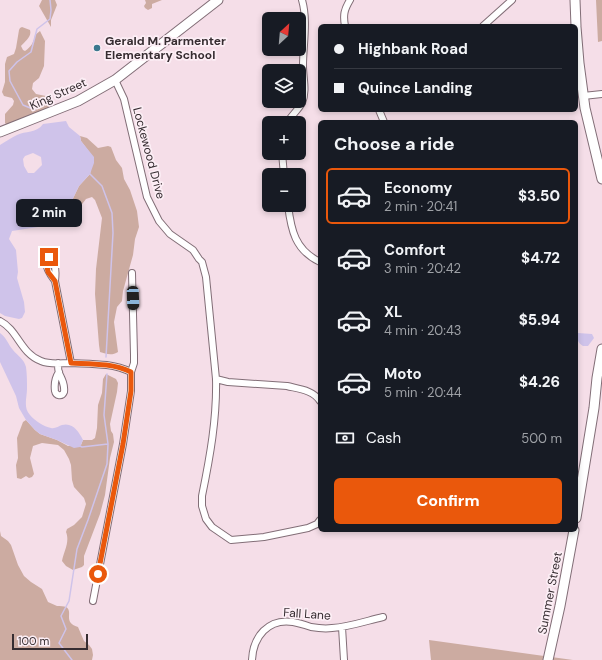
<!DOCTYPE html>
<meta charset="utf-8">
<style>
body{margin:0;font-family:"DM Sans",sans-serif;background:#242831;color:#f1f3f6;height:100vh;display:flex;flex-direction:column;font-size:15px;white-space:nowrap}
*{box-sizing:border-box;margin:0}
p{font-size:13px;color:#9ea1a6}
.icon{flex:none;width:22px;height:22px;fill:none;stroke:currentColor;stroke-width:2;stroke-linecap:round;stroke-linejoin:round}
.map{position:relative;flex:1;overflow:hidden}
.drawer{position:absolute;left:318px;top:120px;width:260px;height:412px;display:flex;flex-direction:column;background:#171b24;border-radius:6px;box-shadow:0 2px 6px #0003}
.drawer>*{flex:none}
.hud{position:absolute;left:318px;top:24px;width:260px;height:88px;border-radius:6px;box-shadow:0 2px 6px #0003;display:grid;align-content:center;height:88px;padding:0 16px;background:#171b24}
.needle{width:26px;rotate:26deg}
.buttons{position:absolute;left:262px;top:12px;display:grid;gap:8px}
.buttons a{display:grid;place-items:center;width:44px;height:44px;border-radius:6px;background:#171b24;box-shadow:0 2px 6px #0003;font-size:20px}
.scale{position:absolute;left:12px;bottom:10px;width:76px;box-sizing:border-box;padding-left:4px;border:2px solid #362d31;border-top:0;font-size:11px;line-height:14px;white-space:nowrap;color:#362d31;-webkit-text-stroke:3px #fceef5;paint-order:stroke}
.end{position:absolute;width:18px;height:18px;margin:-9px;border:5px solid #ea580c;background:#fff;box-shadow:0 0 0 2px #fff}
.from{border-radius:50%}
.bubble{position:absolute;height:28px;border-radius:6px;background:#171b24;box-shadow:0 2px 6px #0003;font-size:13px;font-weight:800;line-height:28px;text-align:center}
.car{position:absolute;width:12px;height:24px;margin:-12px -6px;border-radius:5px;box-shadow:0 0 3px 1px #0007;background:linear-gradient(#222 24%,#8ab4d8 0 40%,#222 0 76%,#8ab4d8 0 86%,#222 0)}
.hud b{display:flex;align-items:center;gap:14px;height:38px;font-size:15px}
.hud b+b{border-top:1px solid #363941}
.hud i{width:10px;height:10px;background:#f1f3f6}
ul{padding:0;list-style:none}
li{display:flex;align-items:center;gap:12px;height:56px;margin:0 8px 6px;padding:0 8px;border:2px solid transparent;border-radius:6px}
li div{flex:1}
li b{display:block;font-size:15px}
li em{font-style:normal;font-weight:800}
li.selected{border-color:#ea580c}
li>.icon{width:36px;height:36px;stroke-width:1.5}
h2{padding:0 16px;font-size:18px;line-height:48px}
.pay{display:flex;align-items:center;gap:10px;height:44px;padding:0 16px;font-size:15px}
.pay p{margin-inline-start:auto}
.primary-button{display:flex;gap:8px;margin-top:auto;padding:8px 16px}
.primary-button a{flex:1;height:46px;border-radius:6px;background:#ea580c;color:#fff;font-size:16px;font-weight:800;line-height:46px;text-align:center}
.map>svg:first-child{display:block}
</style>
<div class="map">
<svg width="602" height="660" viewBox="0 0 602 660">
<rect width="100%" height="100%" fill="#f5dee8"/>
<path fill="#ccaba1" d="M42 0H55L57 5 51 20V27L39 6Z
M145 0H162L152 4V8L148 10 145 8 144 6 146 3Z
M596 0H602V41L598 42Z
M22 27 30 30C32 37 25 41 21 46L23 50 25 51C31 47 34 42 35 35L40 31 45 41 44 66 39 78 33 83 32 89 36 94 51 97 53 102 49 108 8 126 5 123V114L13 105 14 101 12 98 4 96 2 92 5 82V64L7 57 14 54 16 48 19 30 20 28Z
M80 136 87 138 98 148 108 146 111 147 116 160 122 168 124 179 130 190 137 211 139 227 135 239 133 255 123 291 122 301 117 307 114 322 118 352C112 356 106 354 100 352L99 345 95 294 96 269 102 218 95 200 92 197 86 199C79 208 75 215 64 217L79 186 90 174 93 157 81 141Z
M106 374 116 379 118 383 117 392 110 424 111 431 113 434 114 442 110 458 105 495 100 514 84 556V565L82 567 73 570 66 566 62 561C64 551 70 542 66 532L67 529 74 525 82 517 86 504 84 498 74 487 72 480 71 465 69 459 64 450 58 445 42 443 33 446 30 458 34 474 32 477 29 478 26 476 21 479 17 478 16 465 18 458 17 438 23 422 26 420 35 430 40 434 57 440 68 446 81 445 83 440H92L95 438 97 428 98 405 102 393 103 379Z
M0 531 1 536 8 541 11 545 18 565 24 576 31 582 42 589 48 602C51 603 54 605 57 606 60 606 64 606 66 607 74 612 62 622 78 627L84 641 89 645 92 649 93 655 92 660H0Z
M429 640 573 660H431Z"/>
<path fill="#cfc3ea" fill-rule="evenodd" d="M66 121 69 127 80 136 81 141 94 157V163L90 174 79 186 64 217 51 225 12 231 9 239 16 250 18 272 17 278 24 302 25 312 22 318 19 319 5 316 0 313V145C6 141 11 138 17 135 25 131 37 133 43 124ZM33 153 41 157 42 165 34 173H28L24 166 23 159 25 156Z
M0 333C6 337 8 344 13 350 18 356 24 359 26 367 27 374 27 382 27 389 27 397 23 408 30 415 34 420 44 427 51 428 55 429 59 426 62 425 73 422 79 432 83 440L80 447 74 448 57 440 40 434 35 430 26 420 19 408 16 396 0 362Z
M578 333 592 334 594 338 588 346H583C577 342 577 339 578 333Z"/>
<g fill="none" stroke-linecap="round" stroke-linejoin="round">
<path stroke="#cfc3ea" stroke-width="1.5" d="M35 110 23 105 10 81 9 71 17 62 31 52 37 29 50 19 51 10 50 0
M89 173 102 186 112 213 113 233 106 357
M78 445 82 447 108 444
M72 660 59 643 66 629 61 616 69 601 77 549 88 520 107 464 108 444 104 415 107 374"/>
<defs>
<path id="minor" d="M345 26C343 15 344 10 350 0
M483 26 512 0
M115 80 124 99 147 197 159 221 170 234 193 250 199 259 202 262 206 277 216 379C217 418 210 457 202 496V506L206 519 212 527 231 540 264 537 308 528 317 524 320 520
M583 96 602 94
M379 110 384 122
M287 123C291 116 298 110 302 103 307 91 303 78 303 66 303 44 308 21 302 0
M282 153 284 175
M288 205C291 230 295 250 320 262
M55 281C56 273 56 266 53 258L50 256C49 257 48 257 47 258 43 264 51 276 55 281L71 363
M0 321C18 330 20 353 41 361 50 365 61 363 71 363 92 364 112 363 131 372
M58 363C58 367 58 370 59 373 62 379 65 385 64 392 62 397 56 396 55 391 54 384 55 378 59 372
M216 379 228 382 287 386C299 389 313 390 320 401
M93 601 123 444 131 391V372L134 363V355L132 273
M342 627 344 660
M252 660C253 637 268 618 293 622 299 623 305 625 311 627 317 628 325 629 332 628 349 627 366 621 383 617"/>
<path id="secondary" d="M575 0 576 26
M576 27 579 63 585 108 602 179
M0 132 78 101 115 80 218 0
M576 518 594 408 597 378 602 349
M548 660 560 606 574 530"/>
</defs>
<use href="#minor" stroke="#826e77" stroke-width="8"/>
<use href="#secondary" stroke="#826e77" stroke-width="11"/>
<use href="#minor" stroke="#fff" stroke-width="6"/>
<use href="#secondary" stroke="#fff" stroke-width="9"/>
</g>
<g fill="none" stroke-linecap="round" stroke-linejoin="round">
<path stroke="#ea580c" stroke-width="5" d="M49 257 46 260 48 272 55 281 71 363C91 364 112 363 131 372V391L123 444 98 574"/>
</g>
<circle fill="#3a788e" stroke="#fceef5" stroke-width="1.5" cx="97" cy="48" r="4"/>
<g text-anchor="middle" stroke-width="3.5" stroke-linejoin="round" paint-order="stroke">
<g font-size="12" font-weight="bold" fill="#362d31" stroke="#fceef5" text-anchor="start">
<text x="105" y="45">Gerald M. Parmenter<tspan x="105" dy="14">Elementary School</tspan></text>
</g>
<g font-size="12" fill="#362d31" stroke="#fceef5">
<text transform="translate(58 94) rotate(-24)" y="4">King Street</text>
<text transform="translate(149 153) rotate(75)" y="4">Lockewood Drive</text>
<text transform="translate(550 593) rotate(-79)" y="4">Summer Street</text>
<text transform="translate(307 614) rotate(4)" y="4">Fall Lane</text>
</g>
</g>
</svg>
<div class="buttons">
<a><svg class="needle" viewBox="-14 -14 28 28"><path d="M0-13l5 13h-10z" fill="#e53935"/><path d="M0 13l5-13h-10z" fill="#9ea1a6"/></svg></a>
<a><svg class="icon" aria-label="layers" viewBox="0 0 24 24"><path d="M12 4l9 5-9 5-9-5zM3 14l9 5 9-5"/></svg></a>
<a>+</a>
<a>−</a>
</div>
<div class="scale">100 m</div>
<i class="end from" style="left:98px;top:574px"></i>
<i class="end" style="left:49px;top:257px"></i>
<div class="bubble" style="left:16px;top:199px;width:66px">2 min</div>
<i class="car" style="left:133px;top:298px;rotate:178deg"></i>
<div class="hud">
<b><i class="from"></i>Highbank Road</b>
<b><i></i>Quince Landing</b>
</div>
<section class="drawer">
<h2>Choose a ride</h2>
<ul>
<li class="selected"><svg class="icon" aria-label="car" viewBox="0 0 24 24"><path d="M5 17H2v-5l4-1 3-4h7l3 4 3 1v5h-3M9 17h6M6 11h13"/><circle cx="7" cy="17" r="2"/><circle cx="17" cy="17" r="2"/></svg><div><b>Economy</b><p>2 min · 20:41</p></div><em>$3.50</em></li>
<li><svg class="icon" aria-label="car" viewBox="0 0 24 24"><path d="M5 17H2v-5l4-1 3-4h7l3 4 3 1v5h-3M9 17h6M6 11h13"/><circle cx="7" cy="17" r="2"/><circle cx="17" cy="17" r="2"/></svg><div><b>Comfort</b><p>3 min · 20:42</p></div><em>$4.72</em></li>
<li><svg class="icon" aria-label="car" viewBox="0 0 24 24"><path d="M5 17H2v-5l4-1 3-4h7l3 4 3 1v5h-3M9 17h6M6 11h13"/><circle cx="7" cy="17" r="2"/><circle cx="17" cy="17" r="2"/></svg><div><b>XL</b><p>4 min · 20:43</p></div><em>$5.94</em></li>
<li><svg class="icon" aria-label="car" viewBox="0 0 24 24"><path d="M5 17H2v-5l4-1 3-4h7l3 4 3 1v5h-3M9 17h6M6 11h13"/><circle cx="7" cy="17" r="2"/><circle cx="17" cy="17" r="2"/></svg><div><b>Moto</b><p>5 min · 20:44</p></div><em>$4.26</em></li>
</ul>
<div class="pay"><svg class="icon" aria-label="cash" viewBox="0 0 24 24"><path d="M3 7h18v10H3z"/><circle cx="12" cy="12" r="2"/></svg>Cash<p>500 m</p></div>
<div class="primary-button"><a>Confirm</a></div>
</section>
</div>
